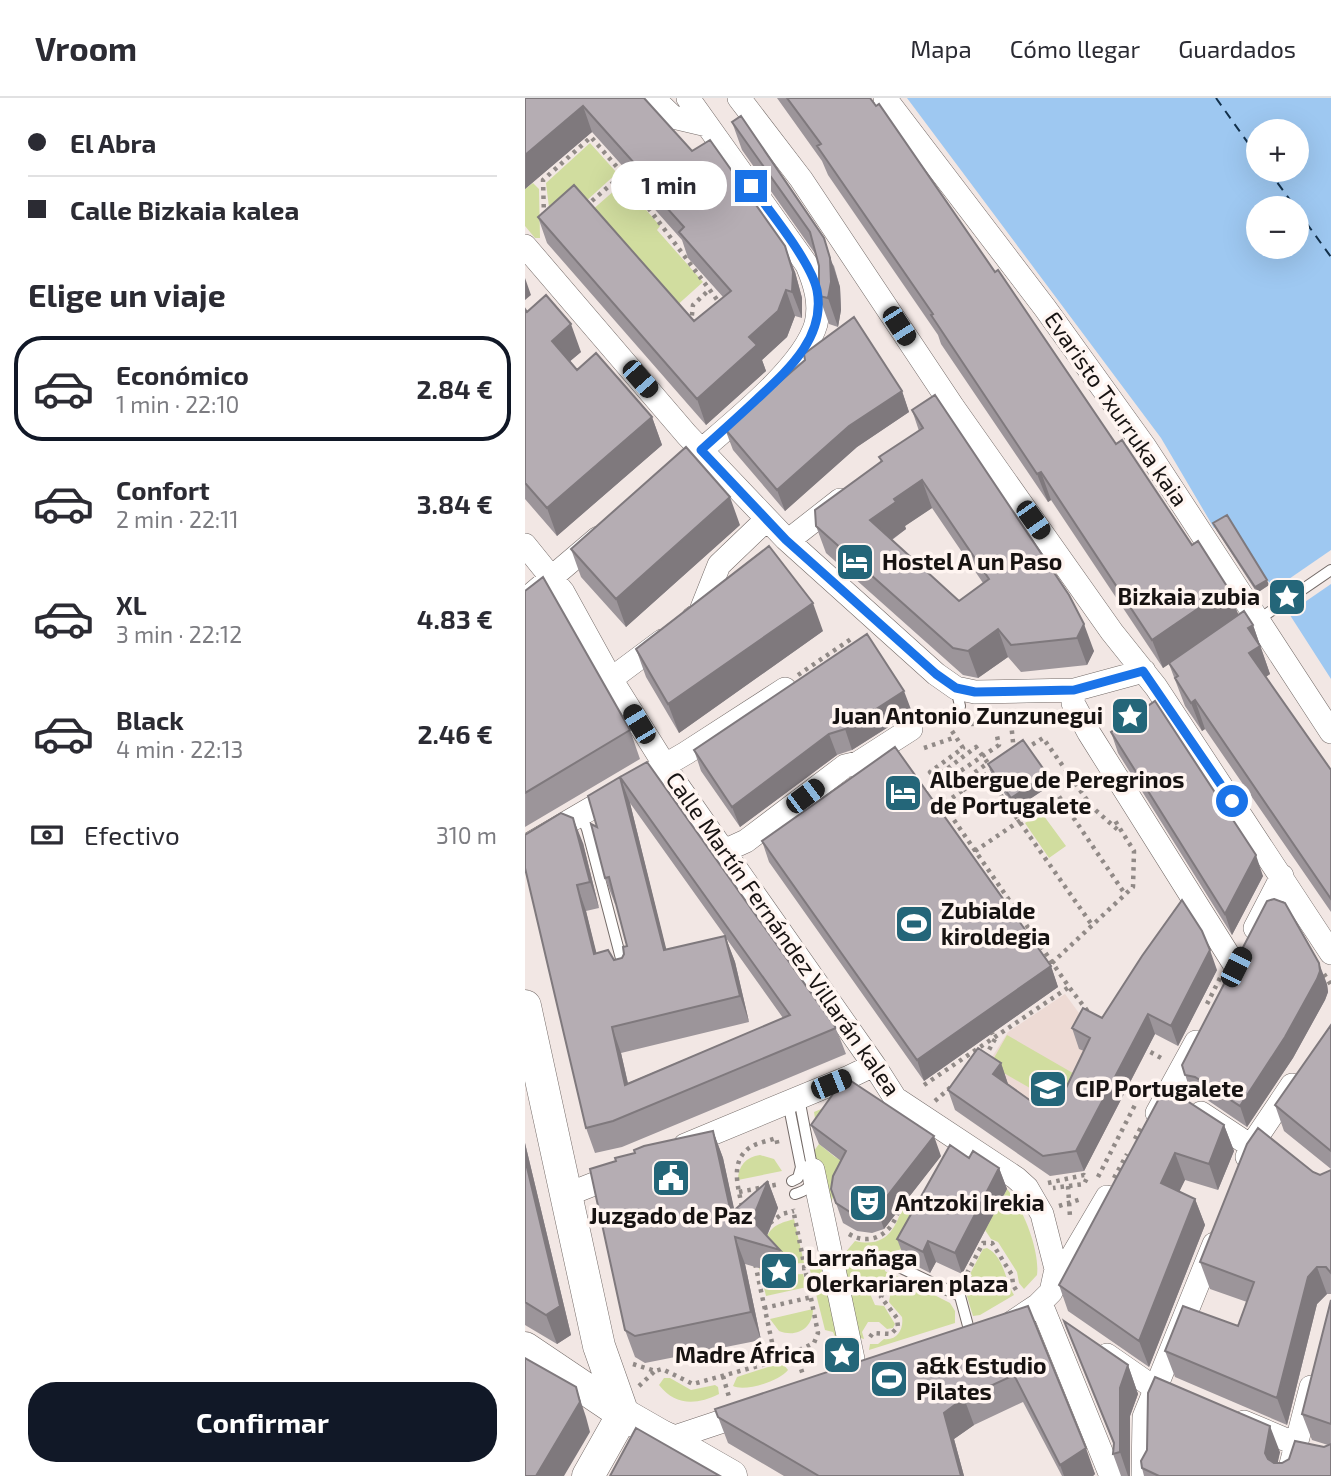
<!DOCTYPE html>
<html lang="es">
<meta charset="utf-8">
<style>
body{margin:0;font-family:"Exo 2",sans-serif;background:#f2f2f3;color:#2b2b33;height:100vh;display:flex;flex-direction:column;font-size:26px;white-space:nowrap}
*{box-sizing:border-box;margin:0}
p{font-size:23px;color:#7c7c81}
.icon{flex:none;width:38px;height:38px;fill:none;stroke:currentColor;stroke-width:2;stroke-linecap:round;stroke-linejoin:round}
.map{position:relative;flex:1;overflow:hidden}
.details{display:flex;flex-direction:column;background:#fff;width:525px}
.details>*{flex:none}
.top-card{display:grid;align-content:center;height:154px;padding:0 28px;background:#fff}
.buttons{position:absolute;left:721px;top:21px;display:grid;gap:14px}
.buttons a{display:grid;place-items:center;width:63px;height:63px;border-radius:50%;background:#fff;box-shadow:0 7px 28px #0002;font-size:35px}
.end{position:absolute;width:32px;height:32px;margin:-16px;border:9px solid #1a73e8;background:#fff;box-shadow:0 0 0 4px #fff}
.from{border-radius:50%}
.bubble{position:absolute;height:49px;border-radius:24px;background:#fff;box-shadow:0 7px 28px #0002;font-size:23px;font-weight:700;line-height:49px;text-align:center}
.car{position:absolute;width:21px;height:42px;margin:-21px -10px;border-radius:9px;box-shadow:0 0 5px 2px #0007;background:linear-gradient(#222 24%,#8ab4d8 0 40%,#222 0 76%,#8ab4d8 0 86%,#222 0)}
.top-card b{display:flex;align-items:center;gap:24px;height:66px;font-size:26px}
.top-card b+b{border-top:2px solid #e1e1e2}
.top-card i{width:18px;height:18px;background:#2b2b33}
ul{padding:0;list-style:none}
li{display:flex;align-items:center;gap:21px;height:105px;margin:0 14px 10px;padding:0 14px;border:4px solid transparent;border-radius:28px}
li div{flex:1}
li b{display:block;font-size:26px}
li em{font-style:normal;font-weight:700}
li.current{border-color:#111827}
li>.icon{width:63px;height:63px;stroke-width:1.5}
h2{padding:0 28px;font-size:32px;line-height:84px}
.pay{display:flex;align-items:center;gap:18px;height:77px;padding:0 28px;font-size:26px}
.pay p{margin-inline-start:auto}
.cta{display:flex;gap:14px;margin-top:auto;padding:14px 28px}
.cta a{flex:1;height:80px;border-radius:28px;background:#111827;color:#fff;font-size:28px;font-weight:700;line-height:80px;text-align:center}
header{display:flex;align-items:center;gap:42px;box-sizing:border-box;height:98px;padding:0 35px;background:#fff;border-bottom:2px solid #e1e1e2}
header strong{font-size:33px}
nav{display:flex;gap:38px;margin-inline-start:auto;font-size:24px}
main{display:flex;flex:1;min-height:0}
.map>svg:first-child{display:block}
</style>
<header>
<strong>Vroom</strong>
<nav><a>Mapa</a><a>Cómo llegar</a><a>Guardados</a></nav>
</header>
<main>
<section class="details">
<div class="top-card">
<b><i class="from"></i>El Abra</b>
<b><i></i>Calle Bizkaia kalea</b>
</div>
<h2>Elige un viaje</h2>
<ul>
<li class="current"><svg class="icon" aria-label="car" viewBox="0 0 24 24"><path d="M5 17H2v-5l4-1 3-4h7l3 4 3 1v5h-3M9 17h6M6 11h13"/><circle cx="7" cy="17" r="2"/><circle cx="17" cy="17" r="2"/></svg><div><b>Económico</b><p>1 min · 22:10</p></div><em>2.84 €</em></li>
<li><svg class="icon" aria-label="car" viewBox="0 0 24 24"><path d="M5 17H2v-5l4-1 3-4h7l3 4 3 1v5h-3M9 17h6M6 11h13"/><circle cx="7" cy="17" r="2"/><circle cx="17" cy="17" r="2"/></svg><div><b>Confort</b><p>2 min · 22:11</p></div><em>3.84 €</em></li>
<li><svg class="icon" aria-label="car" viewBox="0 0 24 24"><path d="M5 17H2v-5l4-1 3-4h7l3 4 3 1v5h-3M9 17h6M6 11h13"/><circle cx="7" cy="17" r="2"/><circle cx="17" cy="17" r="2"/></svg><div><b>XL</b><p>3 min · 22:12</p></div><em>4.83 €</em></li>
<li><svg class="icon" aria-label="car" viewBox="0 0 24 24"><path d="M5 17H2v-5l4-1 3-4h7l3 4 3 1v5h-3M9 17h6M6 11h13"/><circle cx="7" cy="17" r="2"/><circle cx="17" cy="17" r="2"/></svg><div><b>Black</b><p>4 min · 22:13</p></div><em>2.46 €</em></li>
</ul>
<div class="pay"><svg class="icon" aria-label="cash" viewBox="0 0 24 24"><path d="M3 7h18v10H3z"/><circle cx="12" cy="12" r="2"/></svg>Efectivo<p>310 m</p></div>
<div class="cta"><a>Confirmar</a></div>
</section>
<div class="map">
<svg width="806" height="1378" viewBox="0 0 806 1378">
<rect width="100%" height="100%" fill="#f2e7e4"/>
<path fill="#eddad4" d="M540 896 565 930 619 958 559 1073 525 1078 460 970 483 934Z"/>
<path fill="#d1dd9f" d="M65 45 92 75 27 134 21 85Z
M8 85 14 91 15 140H10L0 128V91Z
M98 85 135 128 132 132 178 184 149 210 66 113Z
M516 714 541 748 524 760 500 725Z
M482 937 553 978 536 1008 465 967Z
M327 998 294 1046 310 1059 334 1071 310 1092 306 1105H301L289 1053 294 1046 289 1014Z
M235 1057 249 1061 257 1073 213 1082C213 1068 221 1059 235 1057Z
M482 1091C498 1110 515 1152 512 1177L499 1191 494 1185 492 1174 473 1144 466 1141 460 1132Z
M380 1101 398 1112 379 1151C365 1153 359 1159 360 1173L363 1175 357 1189 348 1192 346 1198 350 1207 359 1208 370 1226 368 1230 362 1231 354 1224H343L337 1234 339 1241 332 1239 314 1162 330 1143C363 1151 372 1128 380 1101Z
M269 1121 279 1165 260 1166 241 1141C246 1127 256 1125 269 1121Z
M462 1150C479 1158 480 1183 489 1197L455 1217 448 1218 440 1192 447 1177 445 1176 458 1151Z
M301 1164 317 1242 312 1243 308 1234 300 1232 284 1168Z
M233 1165 258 1177 278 1176 282 1189 241 1198Z
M370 1177 425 1205 430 1213V1225L344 1252 345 1246H353L359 1241C372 1243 379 1231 377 1219L364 1204 365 1198 363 1192Z
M288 1211C288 1230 272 1240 254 1233L245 1221Z
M252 1266 259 1267 263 1272C255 1283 220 1294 208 1288L212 1279Z
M139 1280H145L166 1292 190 1287 193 1289 194 1296C172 1307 150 1308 134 1287Z"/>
<path fill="#9ec8f1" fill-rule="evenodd" d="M382 0H806V581L704 422 689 430 636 340ZM733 33H772V72H733ZM733 110H772V149H733Z"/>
<path fill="#f2e7e4" d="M806 452V486L761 517 745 494Z"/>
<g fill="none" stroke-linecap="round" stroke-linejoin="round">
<path stroke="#13314c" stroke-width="2" stroke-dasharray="9 7" stroke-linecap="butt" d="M691 0 733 59
M743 72 771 110
M772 112 806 159"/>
<defs>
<path id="lane" d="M733 522 806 472
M431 590 435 608 433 618
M56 717 62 731 99 872
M263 1004 276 1069 273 1080 267 1083
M270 1096C280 1093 285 1090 289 1079L274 1000
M372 1168 435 1198 446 1239"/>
<path id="street" d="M128 0 148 19 182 27
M163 0 282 167C290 186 296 205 291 226 278 271 202 329 166 361
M214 0 276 81 428 309 587 534 631 589 806 855
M360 0 520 210 620 349 806 634
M0 148 162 337 261 441 411 576 431 590 450 594 549 592 619 573
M261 441 269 438 315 402
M0 447 38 494 86 581 151 685 349 967 370 1000 491 1080 502 1090 517 1116 531 1171 526 1194
M0 502 73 440
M168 520 175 515 194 467 242 421
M86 581 137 543
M549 592 548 605 564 635 711 869
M0 749 161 655 260 591
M199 753 221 743 320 668 333 665 386 631
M730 830 757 778
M632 1015 671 944
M676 1015 726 1048
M160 1047 324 979 349 967
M722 1059 726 1048 767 987
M288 1072 328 1261
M41 1097 97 1075
M519 1213 586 1378
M480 1229 513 1207 526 1194 582 1099
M582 1257 631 1291
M719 1324 771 1346
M135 1333 150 1339 225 1314
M618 1378 619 1319 689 1146
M763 1378 786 1289"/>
<path id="secondary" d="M0 908 74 1248 98 1316
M0 1250 98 1316 206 1378
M63 1378 98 1316"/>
</defs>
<use href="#lane" stroke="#746b68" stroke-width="12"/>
<use href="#street" stroke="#746b68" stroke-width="24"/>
<use href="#secondary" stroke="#746b68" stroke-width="33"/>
<path stroke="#918a87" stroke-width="4.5" stroke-dasharray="3.5 5" stroke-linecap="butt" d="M98 76 196 207
M19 118 18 82 66 39 98 76 61 108
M166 226 168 207 184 192
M273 577 329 539
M403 615 419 624
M486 624 489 654
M446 626 531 620
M427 633 438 650 405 674 410 680 451 649 463 665 432 687 437 693 470 670
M399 650 431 639
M500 651 518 640 567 709 594 733
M461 676 567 827
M415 687 474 647 472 638
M437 693 418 706 544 889 564 915
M450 753 533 697 600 796
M527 865 608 789 609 753 589 721
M799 876 806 887
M682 906 695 880
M618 950 638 961
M460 959 470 941 467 935
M399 987 544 889
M410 1003 427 988
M610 1041 617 1027
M573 1079 611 1005
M589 1080 602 1056
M523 1085 559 1077 562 1080 559 1086 528 1090
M543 1088 545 1119
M214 1094 255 1086
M217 1108C213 1089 205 1064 224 1050 231 1045 243 1043 251 1040L253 1048
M534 1108 556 1101
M245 1125 257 1116 269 1113
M324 1136C348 1150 369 1133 374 1110
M260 1171 281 1170
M438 1183 458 1145H467L487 1177 488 1187 493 1195
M239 1210 287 1199
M345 1239 348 1235 366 1236 373 1229 372 1220 356 1199 365 1179
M271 1255 278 1277
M251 1263 289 1245 293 1235 268 1111
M108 1266 130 1273 137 1271 168 1286 251 1263 230 1165
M198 1278 204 1299
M114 1288 130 1273"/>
<use href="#lane" stroke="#fff" stroke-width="10"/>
<use href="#street" stroke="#fff" stroke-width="23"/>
<use href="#secondary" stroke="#fff" stroke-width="32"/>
</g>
<path fill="#9c959a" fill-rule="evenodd" d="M0 0H119L270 174 277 200V220L270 218 262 239 237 262 241 273 181 327 22 145 13 119 169 223 198 199 163 160 157 142 125 106 120 93 67 34 0 91Z
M252 0H345L713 517 728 527 745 576 741 579 806 672V814L680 631 677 633 660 608 644 566 638 570 526 402 523 404 416 246 413 237 303 77 297 63Z
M207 24 309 168 315 189 316 212 313 229 304 226 294 198V168L291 157 217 52Z
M0 211 56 254 45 263 52 272 127 319 137 347 32 438 0 401Z
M377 293 384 314 332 349 260 413 208 352 200 331Z
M387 312 569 553 562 567 496 574 483 559 453 580 438 577 301 455 291 428 356 364 354 359 394 333ZM407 410 458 485 434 503 367 442 381 431 380 428Z
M688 425 744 487 732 495 690 430Z
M215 427 101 529 56 479 46 451Z
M0 493 105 632 115 661 0 729Z
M298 533 154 635 121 579 111 551Z
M387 614 327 652 312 657 215 729 176 673 169 652Z
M586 634 738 778 707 837 593 655Z
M463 666 526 687 490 711 467 677Z
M95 679 105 705 141 852 200 838 105 705 95 679 311 930 321 956 97 1049 70 1055 61 1030 0 770 58 745 74 810 61 813 71 855 89 862 97 860 102 848 91 806H90L80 780 72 729ZM201 840 258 920 103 985 96 955 224 924 210 864Z
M237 743 526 868 533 889 399 983 244 764Z
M692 872 653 948 630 936 559 1073 525 1078 430 1012 423 992 476 965 483 986 513 1008 541 990 559 953 554 951 547 930 577 920Z
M802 886 803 894 800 902 768 960 722 1029 678 999 667 998 657 967Z
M806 927V1071L759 1033 750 1007Z
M653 997 699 1027 709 1053 693 1092 660 1082 654 1093 670 1101 680 1127 624 1269 543 1213 534 1187Z
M286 1027 416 1058 359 1131 347 1135 332 1133 318 1125 306 1091 316 1063 294 1046Z
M188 1033 198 1060 209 1112 243 1083 253 1110 242 1138 255 1152 265 1179 220 1166 236 1242 120 1265 110 1259 100 1232Z
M0 1045 46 1237 32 1246 0 1227Z
M444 1060 474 1070 482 1091 437 1176 411 1164 405 1175 380 1162 372 1141Z
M806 1072V1196H802L792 1206 762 1327 650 1279 640 1253 713 1228 722 1204 685 1191 675 1164 788 1074 795 1077Z
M806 1202V1378H619L617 1370 755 1354 752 1365H757L803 1347 787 1342 777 1316Z
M503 1208 570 1376 568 1378H537L498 1304 449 1327 429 1341 439 1378H259L203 1345 190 1311Z
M539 1223 603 1267 613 1296 605 1318V1378H596L588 1356 589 1347Z"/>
<path fill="#7f797d" d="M58 8 67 34 0 91V57Z
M299 140 315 189 316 212 313 229 303 200Z
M260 148 270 174 277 200V220L267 194Z
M0 180 6 197 0 202Z
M261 192 270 218 262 239 237 262 241 273 181 327 172 301 224 239Z
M46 226 56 254 37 270 27 243Z
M377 293 384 314 332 349 260 413 252 392 324 328Z
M127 319 137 347 32 438 22 410Z
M516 374 526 402 523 404 512 376Z
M397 382 407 410 380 428 381 431 355 450 345 422 369 401Z
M205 399 215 427 101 529 91 501Z
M742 482 744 487 732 495 730 489Z
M703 490 714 518 638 570 627 542Z
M288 505 298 533 154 635 143 606Z
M559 526 569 553 562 567 552 540Z
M728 527 745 576 734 583 724 555 723 530Z
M473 531 483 559 453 580 443 553Z
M379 593 387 614 327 652 320 631Z
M670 602 680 631 677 633 666 605Z
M304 636 312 657 215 729 207 709Z
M522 676 526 687 490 711 486 700Z
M95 679 105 705 148 878 139 852Z
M48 720 58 745 74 810 65 784Z
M731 757 738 778 707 837 700 816Z
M52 787 61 813 78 881 69 856Z
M200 838 210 864 224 924 215 898Z
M685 852 692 872 653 948 646 928Z
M794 865 802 886 803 894 800 902 768 960 722 1029 715 1008Z
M526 868 533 889 399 983 392 962Z
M623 916 630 936 559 1073 551 1053Z
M87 929 96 955 109 1013 100 987Z
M476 965 483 986 475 996 468 976Z
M699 1027 709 1053 693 1092 684 1066Z
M188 1033 198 1060 216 1142 206 1115Z
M409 1038 416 1058 359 1131 352 1111Z
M0 1045 46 1237 32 1246 21 1217 0 1061Z
M650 1055 660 1082 646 1111 636 1085Z
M474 1070 482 1091 437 1176 430 1155Z
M243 1083 253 1110 238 1147 227 1122Z
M670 1101 680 1127 624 1269 614 1243Z
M210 1139 220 1166 236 1242 226 1214Z
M403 1143 411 1164 405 1175 398 1154Z
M792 1169 802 1196 792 1206 762 1327 752 1300 783 1179Z
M603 1267 613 1296 605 1318V1378H603L595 1354V1290Z
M51 1289 61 1319 65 1334 39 1378H11Z
M439 1300 449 1327 429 1341 439 1378H436L419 1315Z
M745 1328 755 1354 750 1378 740 1355Z
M561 1350 570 1376 568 1378H539L535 1367Z"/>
<path fill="#b5adb3" stroke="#7f797d" stroke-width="2" fill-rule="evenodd" d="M0 0H119L167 53 185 42 260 148 268 174 267 194 261 192 253 213 224 239 232 247 172 301 13 119 49 87 169 223 206 193 154 134 159 129 115 80 119 76 58 8 0 57Z
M262 0H345L351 8 354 6 470 174 473 172 591 346 597 342 667 447 673 443 703 490 627 542 516 374 512 376 406 217 408 216 292 48 296 46Z
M216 18 299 140 305 160 306 184 303 200 294 198V168L285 134 207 24Z
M21 197 46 226 27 243 52 272 71 255 127 319 22 410 0 385V211L2 214Z
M329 219 377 293 324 328 252 392 200 331 280 262 279 256Z
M410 297 544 497 559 526 552 540 486 547 473 531 443 553 428 550 291 428 290 412 357 363 354 359 398 330 387 312ZM397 382 464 481 434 503 345 422 371 404 369 401Z
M161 349 205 399 91 501 46 451Z
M702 417 742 482 730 489 688 425Z
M244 448 288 505 143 606 111 551Z
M18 479 105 632 0 695V493Z
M719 513 728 527 723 530 735 548 724 555 806 672V801L670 602 666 605 650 580 653 578 644 565Z
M342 536 379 593 320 631 304 636 207 709 169 652Z
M630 603 731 757 700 816 586 634Z
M498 642 522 676 486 700 463 666Z
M370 649 526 868 392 962 237 743Z
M122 664 311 930 88 1023 61 1030 0 770V737L36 715 48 720 65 784 52 787 69 856 83 852 89 862 97 860 99 856 98 849 102 848 84 779 80 780 66 726 72 729 63 698 95 679 139 852 200 838 215 898 87 929 100 987 265 917 95 679Z
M749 801 760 805 794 865 795 873 792 881 760 939 715 1008 670 979 660 977 657 967 742 803Z
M657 802 677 833 685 852 646 928 623 916 551 1053 518 1058 423 992 453 950 476 965 468 976 513 1008 521 999 531 998 535 988 541 990 565 940 547 930 558 910 577 920 617 858Z
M806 927V1053L750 1007Z
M320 979 409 1038 352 1111 340 1116 325 1114 311 1105 306 1091 308 1078 321 1053 286 1027Z
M647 987 653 997 699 1027 684 1066 650 1055 636 1085 670 1101 614 1243 534 1187 638 993 643 988Z
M733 1030 788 1074 795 1077 806 1072V1175L801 1169H792L783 1179 752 1300 640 1253 658 1208 713 1228 729 1184 675 1164 722 1046Z
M188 1033 206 1115 243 1083 227 1122 255 1152 210 1139 226 1214 110 1238 100 1232 65 1071 91 1063 90 1060 110 1055 109 1052 119 1048Z
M425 1047 444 1060 448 1053 474 1070 430 1155 403 1143 398 1154 372 1141Z
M0 1061 35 1208 21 1217 0 1204Z
M806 1202V1326L777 1316Z
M503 1208 561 1350 535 1367 489 1277 439 1300 419 1315 436 1378H294L193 1319 190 1311Z
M539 1223 603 1267 595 1290V1354L588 1356 589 1345Z
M0 1260 51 1289 55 1304 11 1378H0Z
M630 1279 745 1328 740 1355 743 1361 749 1365H757L764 1361 770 1343 799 1349 806 1346V1378H634L617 1370 616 1363 622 1352 623 1295Z
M111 1330 195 1378H85Z"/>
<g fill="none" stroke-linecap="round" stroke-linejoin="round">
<path stroke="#1a73e8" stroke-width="9" d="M226 88C244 112 286 164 292 192 301 239 263 272 232 301 214 318 195 335 176 352L261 442 411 576 431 590 450 594 549 592 618 573 707 703"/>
</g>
<defs>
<symbol id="hotel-square" viewBox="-11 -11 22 22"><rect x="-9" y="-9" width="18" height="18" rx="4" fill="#246679" stroke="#fff5f1"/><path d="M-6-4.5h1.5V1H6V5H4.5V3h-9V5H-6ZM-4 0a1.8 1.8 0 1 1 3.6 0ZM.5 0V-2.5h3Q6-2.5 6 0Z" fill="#fff"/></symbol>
<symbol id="sight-square" viewBox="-11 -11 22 22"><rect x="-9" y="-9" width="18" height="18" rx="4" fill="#246679" stroke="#fff5f1"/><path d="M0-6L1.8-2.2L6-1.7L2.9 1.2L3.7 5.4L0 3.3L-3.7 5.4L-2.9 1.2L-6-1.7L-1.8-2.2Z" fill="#fff"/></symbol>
<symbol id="stadium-square" viewBox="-11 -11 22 22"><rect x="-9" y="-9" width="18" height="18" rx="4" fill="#246679" stroke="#fff5f1"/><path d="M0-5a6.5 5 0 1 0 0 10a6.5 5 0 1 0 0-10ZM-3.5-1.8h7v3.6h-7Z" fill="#fff"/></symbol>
<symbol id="school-square" viewBox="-11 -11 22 22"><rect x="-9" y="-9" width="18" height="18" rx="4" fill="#246679" stroke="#fff5f1"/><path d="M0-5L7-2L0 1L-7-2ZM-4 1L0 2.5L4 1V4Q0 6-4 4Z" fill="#fff"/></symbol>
<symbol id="civic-square" viewBox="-11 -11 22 22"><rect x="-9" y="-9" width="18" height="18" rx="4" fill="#246679" stroke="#fff5f1"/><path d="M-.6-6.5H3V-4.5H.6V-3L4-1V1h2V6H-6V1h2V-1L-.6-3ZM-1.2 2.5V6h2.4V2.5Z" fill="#fff"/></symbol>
<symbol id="theatre-square" viewBox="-11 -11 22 22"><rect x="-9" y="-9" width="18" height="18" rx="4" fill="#246679" stroke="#fff5f1"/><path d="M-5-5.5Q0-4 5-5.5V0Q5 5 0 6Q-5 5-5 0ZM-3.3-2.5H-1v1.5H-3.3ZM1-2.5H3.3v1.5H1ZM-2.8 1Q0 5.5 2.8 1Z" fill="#fff"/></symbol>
</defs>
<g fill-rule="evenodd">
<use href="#hotel-square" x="308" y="442" width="44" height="44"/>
<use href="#sight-square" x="740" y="477" width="44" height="44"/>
<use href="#sight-square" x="583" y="596" width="44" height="44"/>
<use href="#hotel-square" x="356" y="673" width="44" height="44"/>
<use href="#stadium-square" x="367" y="804" width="44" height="44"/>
<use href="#school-square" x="501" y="969" width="44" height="44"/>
<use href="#civic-square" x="124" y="1058" width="44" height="44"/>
<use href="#theatre-square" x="321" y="1083" width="44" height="44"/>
<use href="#sight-square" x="232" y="1151" width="44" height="44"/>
<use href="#sight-square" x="295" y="1235" width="44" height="44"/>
<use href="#stadium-square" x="342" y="1259" width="44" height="44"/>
</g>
<g text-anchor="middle" stroke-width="7" stroke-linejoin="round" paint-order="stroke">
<g font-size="23" fill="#171312" stroke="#fff5f1">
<text transform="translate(591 311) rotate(55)" y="8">Evaristo Txurruka kaia</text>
<text transform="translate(258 836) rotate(55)" y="8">Calle Martín Fernández Villarán kalea</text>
</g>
<g font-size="23" font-weight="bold" fill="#171312" stroke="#fff5f1" text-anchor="start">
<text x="357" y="472">Hostel A un Paso</text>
<text x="735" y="507" text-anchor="end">Bizkaia zubia</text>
<text x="578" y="626" text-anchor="end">Juan Antonio Zunzunegui</text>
<text x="405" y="690">Albergue de Peregrinos<tspan x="405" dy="26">de Portugalete</tspan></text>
<text x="416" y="821">Zubialde<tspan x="416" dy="26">kiroldegia</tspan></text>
<text x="550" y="999">CIP Portugalete</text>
<text x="370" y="1113">Antzoki Irekia</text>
<text x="146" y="1126" text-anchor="middle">Juzgado de Paz</text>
<text x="281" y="1168">Larrañaga<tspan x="281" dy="26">Olerkariaren plaza</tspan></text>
<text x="290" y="1265" text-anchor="end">Madre África</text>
<text x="391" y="1276">a&amp;k Estudio<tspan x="391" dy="26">Pilates</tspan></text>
</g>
</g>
</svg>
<div class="buttons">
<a>+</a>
<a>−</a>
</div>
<i class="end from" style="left:707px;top:703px"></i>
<i class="end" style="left:226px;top:88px"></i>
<div class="bubble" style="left:86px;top:63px;width:116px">1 min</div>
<i class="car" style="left:374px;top:228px;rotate:147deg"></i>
<i class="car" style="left:115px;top:281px;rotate:139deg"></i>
<i class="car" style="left:508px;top:422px;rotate:145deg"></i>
<i class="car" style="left:114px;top:626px;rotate:329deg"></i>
<i class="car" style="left:280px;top:698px;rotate:53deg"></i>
<i class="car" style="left:711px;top:869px;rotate:27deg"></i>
<i class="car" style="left:306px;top:986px;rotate:68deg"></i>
</div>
</main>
